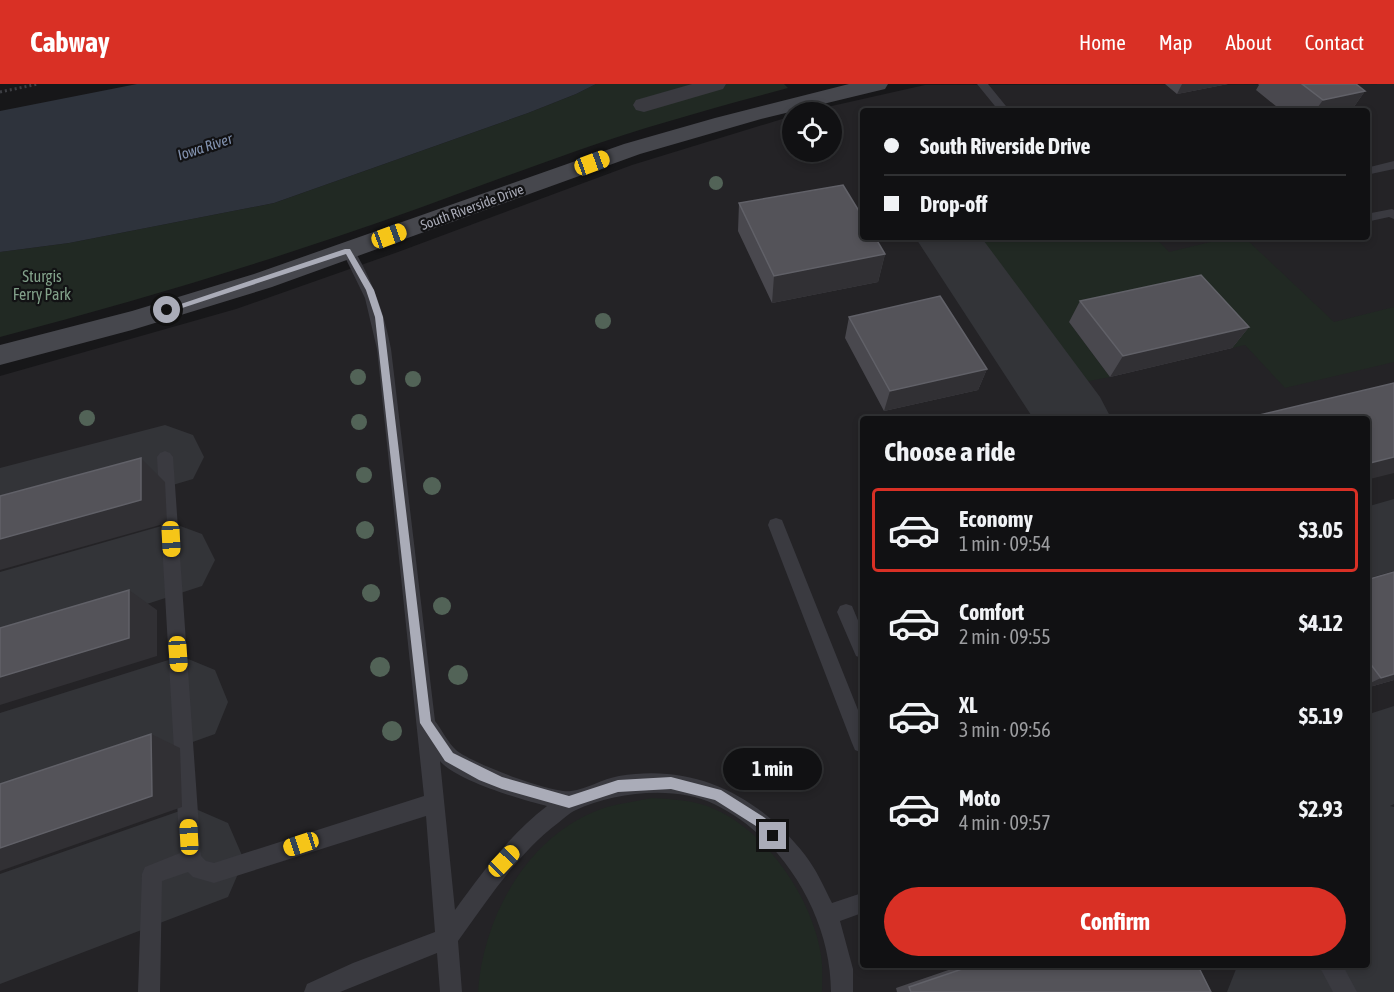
<!DOCTYPE html>
<meta charset="utf-8">
<style>
body{margin:0;font-family:"Asap Condensed",sans-serif;background:#1a1a1c;color:#f1f3f6;height:100vh;display:flex;flex-direction:column;font-size:22px;white-space:nowrap}
*{box-sizing:border-box;margin:0}
p{font-size:20px;color:#9c9da0}
.icon{flex:none;width:33px;height:33px;fill:none;stroke:currentColor;stroke-width:2;stroke-linecap:round;stroke-linejoin:round}
.map{position:relative;flex:1;overflow:hidden}
.side{position:absolute;left:860px;top:332px;width:510px;height:552px;display:flex;flex-direction:column;background:#111113;border-radius:6px;box-shadow:0 3px 9px #0003,0 0 0 2px #303133}
.side>*{flex:none}
.guide{position:absolute;left:860px;top:24px;width:510px;height:132px;border-radius:6px;box-shadow:0 3px 9px #0003,0 0 0 2px #303133;display:grid;align-content:center;height:132px;padding:0 24px;background:#111113}
.buttons{position:absolute;left:782px;top:18px;display:grid;gap:12px}
.buttons a{display:grid;place-items:center;width:60px;height:60px;border-radius:50%;background:#111113;box-shadow:0 3px 9px #0003,0 0 0 2px #303133;font-size:30px}
.end{position:absolute;width:27px;height:27px;margin:-14px;border:8px solid #aaacb8;background:#111;box-shadow:0 0 0 3px #111}
.from{border-radius:50%}
.bubble{position:absolute;height:42px;border-radius:21px;background:#111113;box-shadow:0 3px 9px #0003,0 0 0 2px #303133;font-size:20px;font-weight:700;line-height:42px;text-align:center}
.car{position:absolute;width:18px;height:36px;margin:-18px -9px;border-radius:8px;box-shadow:0 0 4px 2px #0007;background:linear-gradient(#f5c518 24%,#345 0 40%,#f5c518 0 76%,#345 0 86%,#f5c518 0)}
.guide b{display:flex;align-items:center;gap:21px;height:57px;font-size:22px}
.guide b+b{border-top:2px solid #303133}
.guide i{width:15px;height:15px;background:#f1f3f6}
ul{padding:0;list-style:none}
li{display:flex;align-items:center;gap:18px;height:84px;margin:0 12px 9px;padding:0 12px;border:3px solid transparent;border-radius:6px}
li div{flex:1}
li b{display:block;font-size:22px}
li em{font-style:normal;font-weight:700}
li.on{border-color:#d93025}
li>.icon{width:54px;height:54px;stroke-width:1.5}
h2{padding:0 24px;font-size:27px;line-height:72px}
.action{display:flex;gap:12px;margin-top:auto;padding:12px 24px}
.action a{flex:1;height:69px;border-radius:36px;background:#d93025;color:#fff;font-size:24px;font-weight:700;line-height:69px;text-align:center}
header{display:flex;align-items:center;gap:36px;box-sizing:border-box;height:84px;padding:0 30px;background:#d93025;color:#fff}
header strong{font-size:28px}
nav{display:flex;gap:33px;margin-inline-start:auto;font-size:21px}
.map>svg:first-child{display:block}
</style>
<header>
<strong>Cabway</strong>
<nav><a>Home</a><a>Map</a><a>About</a><a>Contact</a></nav>
</header>
<div class="map">
<svg width="1394" height="908" viewBox="0 0 1394 908">
<rect width="100%" height="100%" fill="#171719"/>
<path fill="#242326" fill-rule="evenodd" d="M1394 0V908H0V292L236 225 398 168 632 81 792 32V68H831V28H805L925 1ZM862 27H1366V153H862ZM862 334H1366V880H862Z"/>
<path fill="#212923" d="M596 0H784L788 4C717 23 647 42 579 66 499 94 420 125 339 152 227 190 114 223 0 253V168L69 159 274 119 528 29 576 10Z
M971 153H1155L1169 168 1231 153H1244L1334 238 1394 223V278L1285 304 1245 261 1232 264 1069 238 1110 293 1074 300Z
M652 714C671 715 689 716 707 722 764 743 812 812 821 871 823 883 822 896 822 908H478C483 831 530 747 607 723 622 719 638 717 652 714Z"/>
<path fill="#2e333c" d="M137 0H596L576 10 528 29 274 119 69 159 0 168V27Z"/>
<g fill="none" stroke-linecap="round" stroke-linejoin="round">
<path fill="#333438" fill-rule="evenodd" d="M915 153H981L1100 313 1111 334H1033Z
M165 341 193 351 204 373 193 395 0 452V384Z
M1394 415V487L1366 495V423Z
M172 439 202 450 215 476 202 502 0 568V488Z
M181 572 215 586 228 618 215 650 0 727V629Z
M1394 622V720L1390 722 1394 723V908H1227L1238 880H1366V631Z
M191 723 228 739 244 776 228 813 0 900V790Z"/>
<path stroke="#3e3f44" stroke-width="3" stroke-dasharray="2 3" stroke-linecap="butt" d="M0 8 38 0"/>
<path fill="#3a3a40" fill-rule="evenodd" d="M977 0H988L1010 27H999Z
M1394 77V85L1366 91V84Z
M1392 125 1394 126V135L1389 133 1366 138V130Z
M348 163 353 164C372 196 384 228 391 265L435 637C442 646 448 659 456 666 471 679 553 710 571 707 587 705 602 695 619 692 695 679 759 712 805 771 816 785 824 803 832 819L862 809V829L840 837 853 885V908H831C831 833 783 753 714 720 676 701 613 708 576 726 569 729 563 735 558 739 516 771 488 816 458 857L462 908H440L437 869 340 908H304L307 900 353 879 435 848 426 732 214 799 193 793 188 788 162 797 160 908H138L142 790 145 783 180 769 157 373 160 369 165 367 170 369 173 373 201 772 206 777 214 779 424 712 377 265 365 214 342 167ZM440 677C455 696 522 716 547 722 509 751 483 788 455 826Z
M776 434 782 436 862 636V669L855 666 852 659 768 441 770 436Z
M846 520 852 522 862 546V574L856 572 837 528 840 522Z
M1318 880H1342L1357 908H1333Z"/>
<path fill="#3a3a40" fill-rule="evenodd" d="M692 0H726L723 5 644 28 636 26 633 21 636 16Z"/>
<path fill="#46474d" fill-rule="evenodd" d="M849 0H888L885 5 761 35 640 70 272 203 132 246 0 281V261L132 227 254 190 624 60 715 34Z"/>
</g>
<g fill="#526357">
<circle cx="716" cy="99" r="7"/>
<circle cx="603" cy="237" r="8"/>
<circle cx="358" cy="293" r="8"/>
<circle cx="413" cy="295" r="8"/>
<circle cx="87" cy="334" r="8"/>
<circle cx="359" cy="338" r="8"/>
<circle cx="364" cy="391" r="8"/>
<circle cx="432" cy="402" r="9"/>
<circle cx="365" cy="446" r="9"/>
<circle cx="371" cy="509" r="9"/>
<circle cx="442" cy="522" r="9"/>
<circle cx="380" cy="583" r="10"/>
<circle cx="458" cy="591" r="10"/>
<circle cx="392" cy="647" r="10"/>
</g>
<path fill="#49484e" d="M1165 0H1228L1177 10Z
M1258 0H1356L1365 7 1351 27H1282L1256 6 1259 1Z
M739 119 885 170 878 198 772 219 738 147Z
M1080 217 1249 243 1232 264 1110 293 1069 238Z
M849 233 987 285 978 306 884 327 845 254Z
M862 410V427L859 420Z
M1394 488V596L1366 604V496Z
M966 880H1197L1211 908H897L896 904Z"/>
<path fill="#313034" d="M1182 0H1228L1177 10Z
M1365 7 1351 27H1315L1323 16Z
M885 170 878 198 772 219 774 192Z
M1249 243 1232 264 1110 293 1123 272Z
M987 285 978 306 884 327 890 307Z
M1394 373V389L1366 396V380Z
M141 374 165 398 167 439 0 486V455Z
M129 506 157 526V572L0 621V593Z
M1394 590V596L1366 604V601L1381 594Z
M151 650 180 664 182 723 0 787V764Z"/>
<path fill="#545359" stroke="#616168" stroke-width="1.5" d="M1302 0H1356L1365 7 1323 16Z
M843 101 862 132V153H875L885 170 774 192 739 119Z
M1201 191 1249 243 1123 272 1080 217Z
M940 212 987 285 890 307 849 233Z
M1394 299V373L1366 380V334H1247Z
M141 374V416L0 455V412Z
M1394 488V590L1381 594 1366 574V496Z
M129 506V554L0 593V544Z
M151 650 152 712 0 764V700Z
M977 880H1197L1211 908H911L909 903Z"/>
<path fill="#aaacb8" d="M345 165H350L374 206 383 233 431 637 453 669 502 693 569 712 618 696 671 693 721 706 765 734 778 747V756H769L756 742 715 716 671 705 618 708 569 724 502 705 479 696 445 677 420 639 375 233 366 206 346 170 170 228 163 226Z"/>
<g text-anchor="middle" stroke-width="4.5" stroke-linejoin="round" paint-order="stroke">
<g font-size="14" fill="#aaacb8" stroke="#121214">
<text transform="translate(472 123) rotate(-20)" y="5">South Riverside Drive</text>
</g>
<g font-size="15" font-style="italic" fill="#8393b0" stroke="#121214">
<text transform="translate(205 63) rotate(-18)" y="5">Iowa River</text>
</g>
<g font-size="16" fill="#82a18a" stroke="#121214">
<text x="42" y="198">Sturgis<tspan x="42" dy="18">Ferry Park</tspan></text>
</g>
</g>
</svg>
<div class="buttons">
<a><svg class="icon" aria-label="locate" viewBox="0 0 24 24"><circle cx="12" cy="12" r="6"/><path d="M12 2v4M12 18v4M2 12h4M18 12h4"/></svg></a>
</div>
<i class="end from" style="left:167px;top:226px"></i>
<i class="end" style="left:773px;top:752px"></i>
<div class="bubble" style="left:723px;top:664px;width:99px">1 min</div>
<i class="car" style="left:592px;top:79px;rotate:70deg"></i>
<i class="car" style="left:389px;top:152px;rotate:70deg"></i>
<i class="car" style="left:171px;top:455px;rotate:177deg"></i>
<i class="car" style="left:178px;top:570px;rotate:176deg"></i>
<i class="car" style="left:189px;top:753px;rotate:357deg"></i>
<i class="car" style="left:301px;top:760px;rotate:252deg"></i>
<i class="car" style="left:504px;top:777px;rotate:44deg"></i>
<div class="guide">
<b><i class="from"></i>South Riverside Drive</b>
<b><i></i>Drop-off</b>
</div>
<section class="side">
<h2>Choose a ride</h2>
<ul>
<li class="on"><svg class="icon" aria-label="car" viewBox="0 0 24 24"><path d="M5 17H2v-5l4-1 3-4h7l3 4 3 1v5h-3M9 17h6M6 11h13"/><circle cx="7" cy="17" r="2"/><circle cx="17" cy="17" r="2"/></svg><div><b>Economy</b><p>1 min · 09:54</p></div><em>$3.05</em></li>
<li><svg class="icon" aria-label="car" viewBox="0 0 24 24"><path d="M5 17H2v-5l4-1 3-4h7l3 4 3 1v5h-3M9 17h6M6 11h13"/><circle cx="7" cy="17" r="2"/><circle cx="17" cy="17" r="2"/></svg><div><b>Comfort</b><p>2 min · 09:55</p></div><em>$4.12</em></li>
<li><svg class="icon" aria-label="car" viewBox="0 0 24 24"><path d="M5 17H2v-5l4-1 3-4h7l3 4 3 1v5h-3M9 17h6M6 11h13"/><circle cx="7" cy="17" r="2"/><circle cx="17" cy="17" r="2"/></svg><div><b>XL</b><p>3 min · 09:56</p></div><em>$5.19</em></li>
<li><svg class="icon" aria-label="car" viewBox="0 0 24 24"><path d="M5 17H2v-5l4-1 3-4h7l3 4 3 1v5h-3M9 17h6M6 11h13"/><circle cx="7" cy="17" r="2"/><circle cx="17" cy="17" r="2"/></svg><div><b>Moto</b><p>4 min · 09:57</p></div><em>$2.93</em></li>
</ul>
<div class="action"><a>Confirm</a></div>
</section>
</div>
